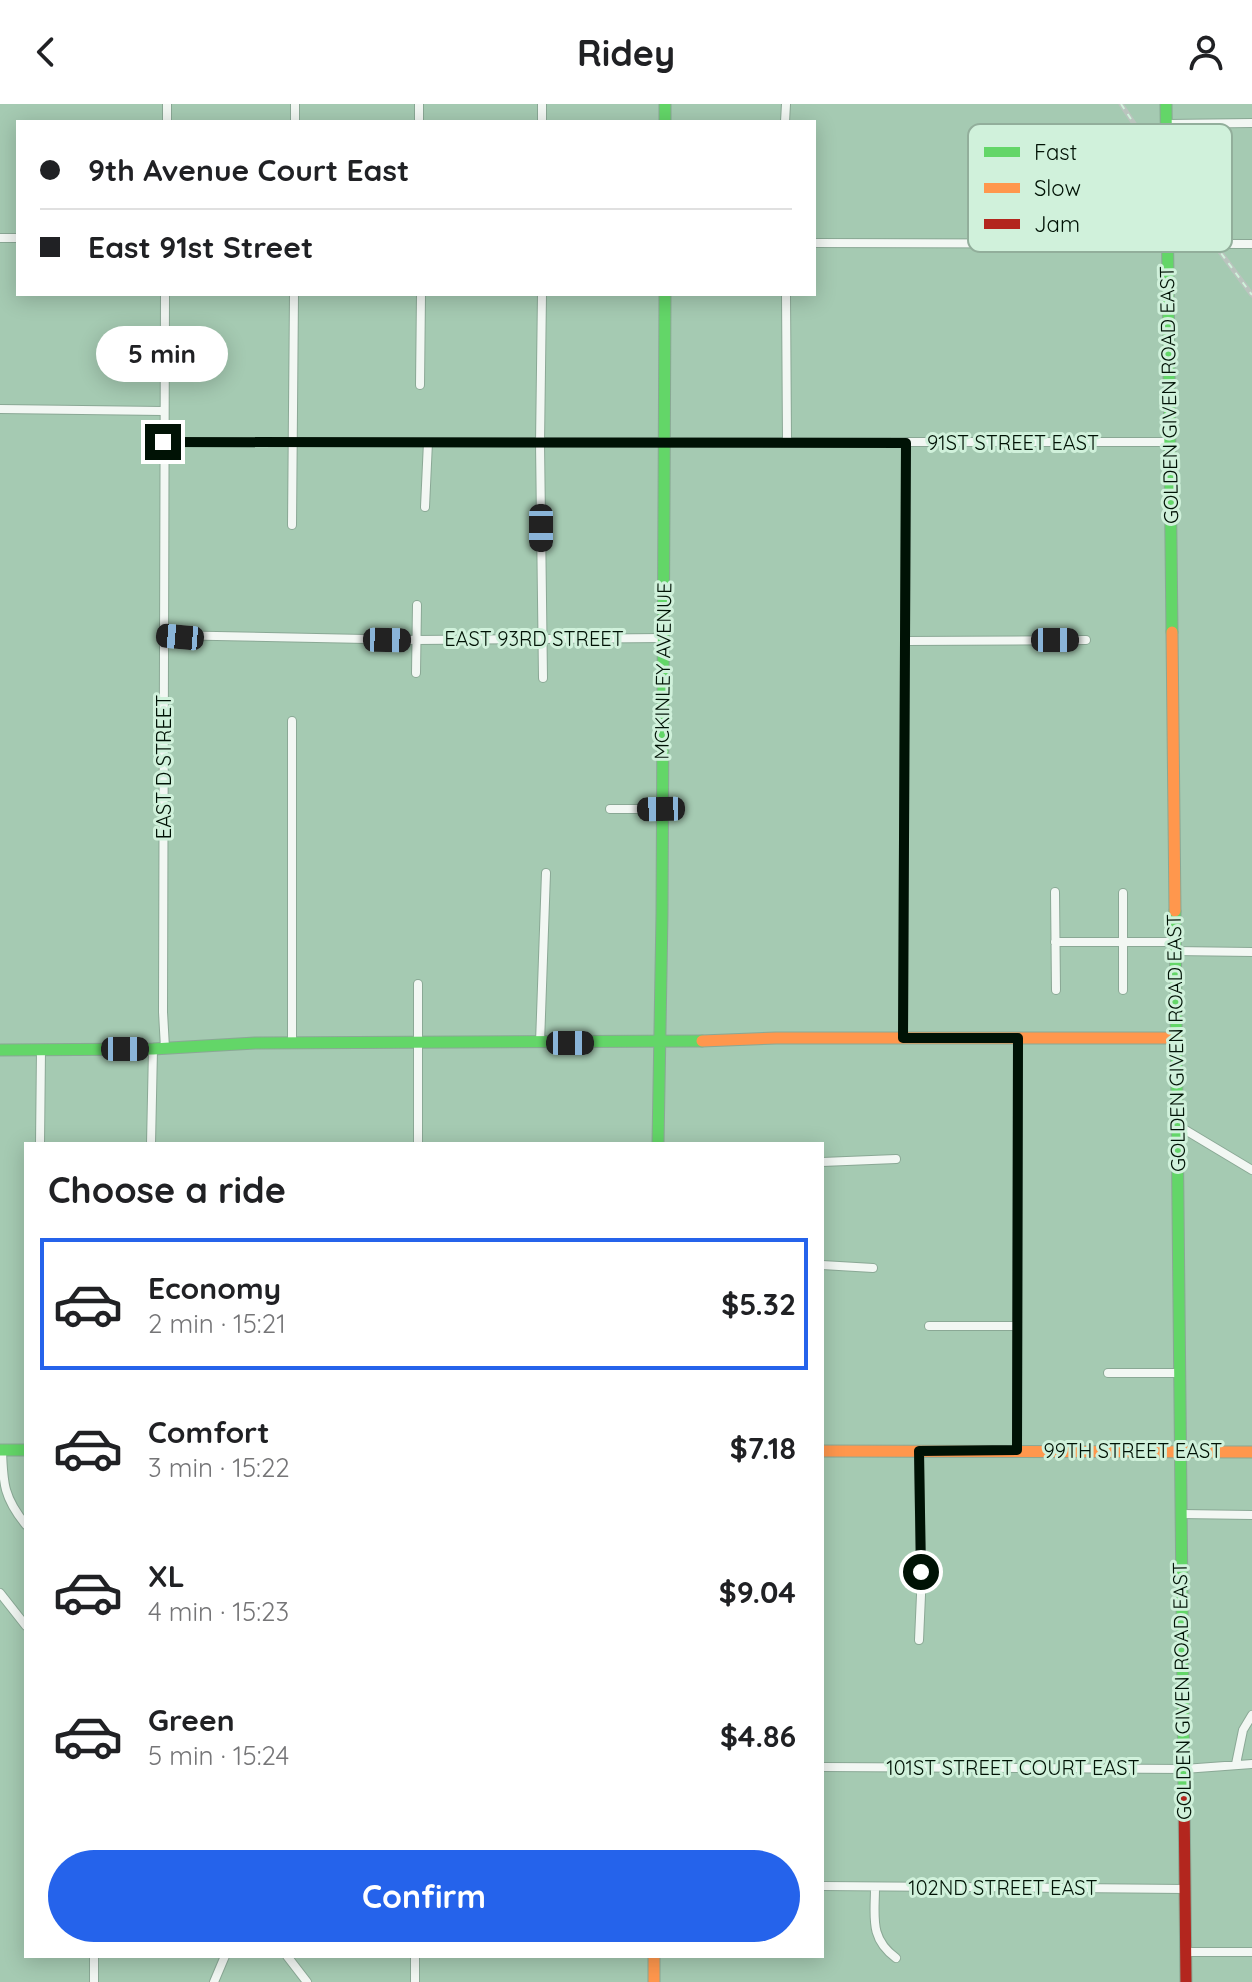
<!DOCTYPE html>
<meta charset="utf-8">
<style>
body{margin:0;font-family:Quicksand,sans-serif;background:#f2f2f2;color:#202124;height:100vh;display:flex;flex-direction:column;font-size:30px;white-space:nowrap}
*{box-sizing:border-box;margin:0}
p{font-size:26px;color:#757577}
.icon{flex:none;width:44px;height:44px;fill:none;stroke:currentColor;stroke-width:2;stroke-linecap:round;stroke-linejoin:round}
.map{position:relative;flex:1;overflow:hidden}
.panel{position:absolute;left:24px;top:1038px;width:800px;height:816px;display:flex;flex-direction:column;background:#fff;border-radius:0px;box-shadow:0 4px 20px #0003}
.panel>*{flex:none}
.hud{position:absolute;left:16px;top:16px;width:800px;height:176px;border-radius:0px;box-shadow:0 4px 20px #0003;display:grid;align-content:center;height:176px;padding:0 24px;background:#fff}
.end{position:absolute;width:36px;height:36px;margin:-18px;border:10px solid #001205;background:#fff;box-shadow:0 0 0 4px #fff}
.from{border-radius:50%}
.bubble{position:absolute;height:56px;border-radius:28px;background:#fff;box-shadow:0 4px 20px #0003;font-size:26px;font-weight:800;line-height:56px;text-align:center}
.car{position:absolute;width:24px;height:48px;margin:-24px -12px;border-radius:10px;box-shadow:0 0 6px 2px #0007;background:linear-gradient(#222 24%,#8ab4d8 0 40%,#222 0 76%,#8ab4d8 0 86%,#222 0)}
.hud b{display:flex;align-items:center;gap:28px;height:76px;font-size:30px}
.hud b+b{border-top:2px solid #e0e0e0}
.hud i{width:20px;height:20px;background:#202124}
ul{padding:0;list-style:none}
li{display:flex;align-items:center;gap:24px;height:132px;margin:0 16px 12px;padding:0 8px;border:4px solid transparent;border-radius:0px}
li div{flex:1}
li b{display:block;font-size:30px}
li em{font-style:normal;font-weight:800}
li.current{border-color:#2563eb}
li>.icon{width:72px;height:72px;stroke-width:1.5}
h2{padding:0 24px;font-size:36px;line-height:96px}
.cta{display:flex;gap:16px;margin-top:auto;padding:16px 24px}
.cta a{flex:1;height:92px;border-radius:48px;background:#2563eb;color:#fff;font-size:32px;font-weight:800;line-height:92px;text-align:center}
header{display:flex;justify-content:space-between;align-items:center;height:104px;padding:0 24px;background:#fff;font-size:36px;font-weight:800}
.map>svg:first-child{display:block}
</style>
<header><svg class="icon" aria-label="back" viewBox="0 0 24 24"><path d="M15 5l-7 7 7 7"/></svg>Ridey<svg class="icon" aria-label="person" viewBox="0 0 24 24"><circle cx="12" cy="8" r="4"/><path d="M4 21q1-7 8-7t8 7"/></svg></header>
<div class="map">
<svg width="1252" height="1878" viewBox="0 0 1252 1878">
<rect width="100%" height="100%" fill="#a5cab2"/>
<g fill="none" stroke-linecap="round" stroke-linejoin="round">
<defs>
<path id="street" d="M419 0V18
M542 0V18
M167 18V0
M295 18V0
M785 18 786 0
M1167 20 1252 19
M0 134H18
M814 139 1252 140
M542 190 540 339 543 574
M786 190 787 337
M420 281 421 190
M0 305 163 307
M163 338H1170
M425 403 428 338
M292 421 294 190
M164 531 416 536 664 534
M905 537 1086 536
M416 569 417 501
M292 617V938
M610 705H661
M1055 788 1056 886
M1123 789V886
M1055 838H1174
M1174 847 1252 848
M903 934 906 339
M540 939 546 769
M165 944 163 908 165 190
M1177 1021 1252 1066
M40 1040 41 946
M151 1040 153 945
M418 1040V880
M822 1058 896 1055
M822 1161 873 1164
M929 1222H1017
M1108 1269H1179
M2 1346C3 1380 4 1394 26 1421
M1017 1346 1018 934
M919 1347 921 1491 919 1536
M1181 1410 1252 1411
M0 1489 26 1522
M1236 1660 1243 1626 1252 1611
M822 1663 1184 1665 1252 1660
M822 1782 1185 1785
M875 1783C875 1813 869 1834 896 1854
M1187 1848H1252
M94 1852V1878
M287 1852 307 1878
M214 1878 225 1852
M415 1878V1852"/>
<path id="fast" d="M665 0V18
M1166 0 1172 528
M1175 807 1184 1692
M0 946 153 945 255 939 702 937
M658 1040 662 810 665 190
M0 1346H26"/>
<path id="slow" d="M1172 528 1175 807
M702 937 776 934H1176
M822 1347 1252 1348
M654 1852V1878"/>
<path id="jam" d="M1184 1692 1186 1878"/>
</defs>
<use href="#street" stroke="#8aa895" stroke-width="10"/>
<use href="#fast" stroke="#8aa895" stroke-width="13"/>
<use href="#slow" stroke="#8aa895" stroke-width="13"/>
<use href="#jam" stroke="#8aa895" stroke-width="13"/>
<use href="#street" stroke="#f2f7f3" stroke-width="8"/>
<use href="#fast" stroke="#63d668" stroke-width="11"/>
<use href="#slow" stroke="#ff974d" stroke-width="11"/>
<use href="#jam" stroke="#b3261e" stroke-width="11"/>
<defs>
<path id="rail" d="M1121 0 1215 141 1252 191"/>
</defs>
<use href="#rail" stroke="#bac4be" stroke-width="5"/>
<use href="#rail" stroke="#d0f1db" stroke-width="2" stroke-dasharray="6" stroke-linecap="butt"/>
</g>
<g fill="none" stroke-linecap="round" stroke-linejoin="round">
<path stroke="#001205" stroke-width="10" d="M163 338 906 339 903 934H1018L1017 1346 919 1347 921 1468"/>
</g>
<g text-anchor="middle" stroke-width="6" stroke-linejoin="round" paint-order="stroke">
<g font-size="20" fill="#001205" stroke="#d0f1db">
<text transform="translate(1169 291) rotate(-91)" y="7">GOLDEN GIVEN ROAD EAST</text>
<text x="1013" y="346">91ST STREET EAST</text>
<text x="534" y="542">EAST 93RD STREET</text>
<text transform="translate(663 567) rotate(-89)" y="7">MCKINLEY AVENUE</text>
<text transform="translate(164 663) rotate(-90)" y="7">EAST D STREET</text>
<text transform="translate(1176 939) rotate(-91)" y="7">GOLDEN GIVEN ROAD EAST</text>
<text x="1133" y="1354">99TH STREET EAST</text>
<text transform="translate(1182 1587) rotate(-91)" y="7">GOLDEN GIVEN ROAD EAST</text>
<text x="1013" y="1671">101ST STREET COURT EAST</text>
<text x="1003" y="1791">102ND STREET EAST</text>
</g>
</g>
<rect x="968" y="20" width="264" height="128" rx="12" fill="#d0f1db" stroke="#92ae9b" stroke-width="2"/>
<rect x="984" y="43" width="36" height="10" fill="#63d668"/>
<rect x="984" y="79" width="36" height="10" fill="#ff974d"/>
<rect x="984" y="115" width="36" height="10" fill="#b3261e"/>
<g font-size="22" fill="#001205">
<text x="1034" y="56">Fast</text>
<text x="1034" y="92">Slow</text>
<text x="1034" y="128">Jam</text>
</g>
</svg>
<i class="end from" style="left:921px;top:1468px"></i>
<i class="end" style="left:163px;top:338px"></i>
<div class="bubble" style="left:96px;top:222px;width:132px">5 min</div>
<i class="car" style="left:541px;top:424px;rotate:180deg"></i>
<i class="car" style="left:180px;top:533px;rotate:275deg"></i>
<i class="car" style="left:387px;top:536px;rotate:91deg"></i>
<i class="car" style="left:1055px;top:536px;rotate:90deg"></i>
<i class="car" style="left:661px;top:705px;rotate:269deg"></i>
<i class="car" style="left:570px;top:939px;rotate:90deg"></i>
<i class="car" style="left:125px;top:945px;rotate:90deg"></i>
<div class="hud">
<b><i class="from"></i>9th Avenue Court East</b>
<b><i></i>East 91st Street</b>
</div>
<section class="panel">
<h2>Choose a ride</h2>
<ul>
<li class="current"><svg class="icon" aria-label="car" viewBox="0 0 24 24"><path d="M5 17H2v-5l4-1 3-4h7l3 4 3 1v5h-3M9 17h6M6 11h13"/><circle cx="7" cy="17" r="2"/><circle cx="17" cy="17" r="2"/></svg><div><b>Economy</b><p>2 min · 15:21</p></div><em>$5.32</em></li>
<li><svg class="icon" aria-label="car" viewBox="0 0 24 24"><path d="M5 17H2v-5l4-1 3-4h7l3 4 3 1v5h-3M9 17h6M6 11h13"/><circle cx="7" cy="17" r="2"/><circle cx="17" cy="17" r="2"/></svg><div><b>Comfort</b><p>3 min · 15:22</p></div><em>$7.18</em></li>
<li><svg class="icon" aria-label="car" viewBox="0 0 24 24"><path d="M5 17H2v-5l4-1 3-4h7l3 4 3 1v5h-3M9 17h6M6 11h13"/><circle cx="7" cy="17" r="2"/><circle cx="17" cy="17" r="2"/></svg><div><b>XL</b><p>4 min · 15:23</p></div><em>$9.04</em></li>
<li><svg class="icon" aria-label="car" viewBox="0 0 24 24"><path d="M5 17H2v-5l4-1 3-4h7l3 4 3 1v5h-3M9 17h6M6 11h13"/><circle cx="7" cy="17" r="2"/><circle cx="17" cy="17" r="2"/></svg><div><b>Green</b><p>5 min · 15:24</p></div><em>$4.86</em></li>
</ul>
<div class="cta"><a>Confirm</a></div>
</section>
</div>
